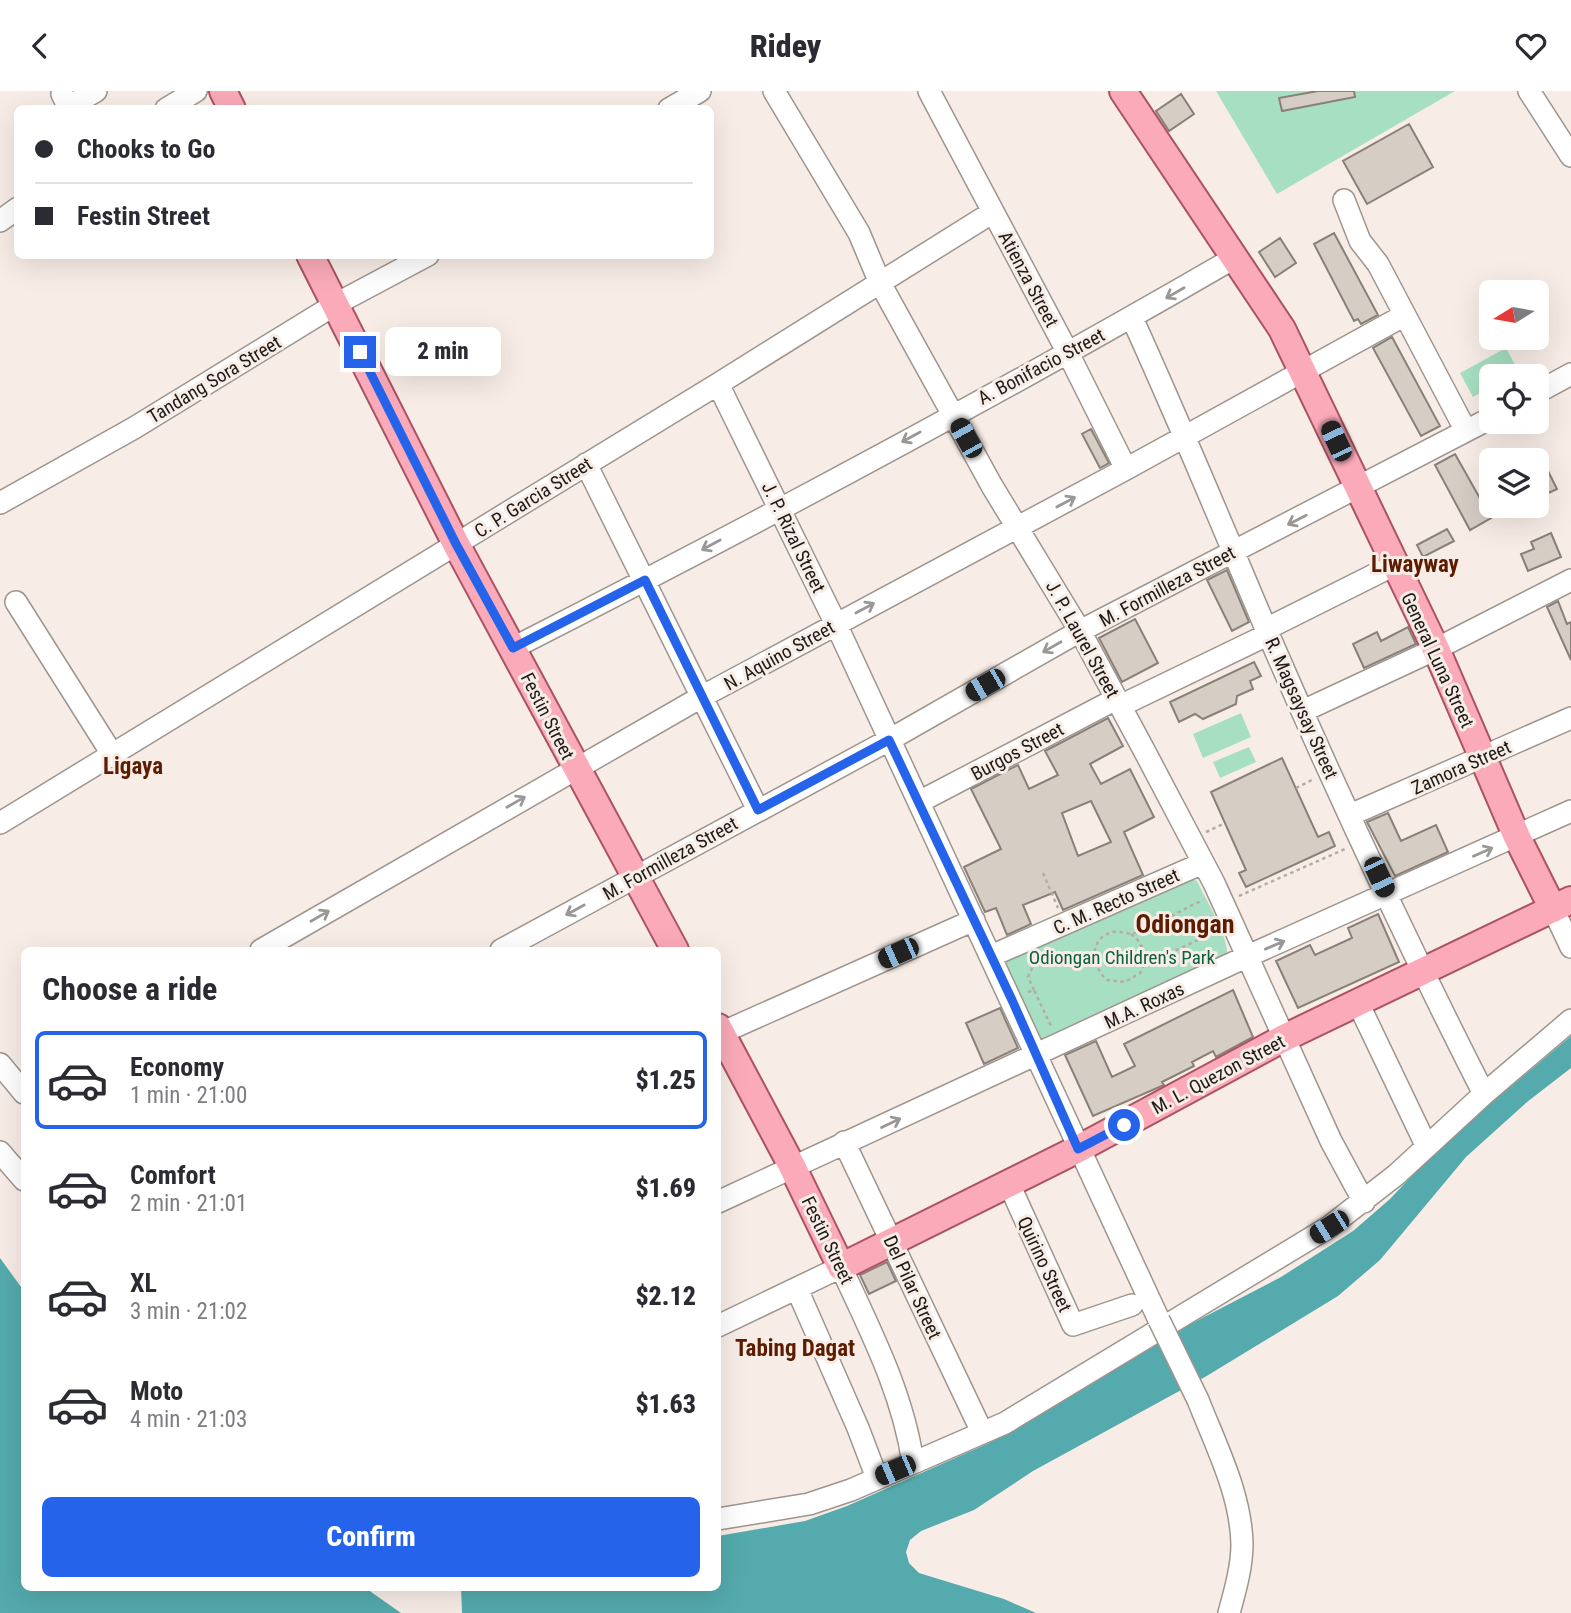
<!DOCTYPE html>
<meta charset="utf-8">
<style>
body{margin:0;font-family:"Roboto Condensed",sans-serif;background:#f2f2f3;color:#2b2b33;height:100vh;display:flex;flex-direction:column;font-size:26px;white-space:nowrap}
*{box-sizing:border-box;margin:0}
p{font-size:23px;color:#7c7c81}
.icon{flex:none;width:38px;height:38px;fill:none;stroke:currentColor;stroke-width:2;stroke-linecap:round;stroke-linejoin:round}
.map{position:relative;flex:1;overflow:hidden}
.drawer{position:absolute;left:21px;top:856px;width:700px;height:644px;display:flex;flex-direction:column;background:#fff;border-radius:10px;box-shadow:0 7px 28px #0002}
.drawer>*{flex:none}
.banner{position:absolute;left:14px;top:14px;width:700px;height:154px;border-radius:10px;box-shadow:0 7px 28px #0002;display:grid;align-content:center;height:154px;padding:0 21px;background:#fff}
.needle{width:46px;rotate:259deg}
.buttons{position:absolute;left:1479px;top:189px;display:grid;gap:14px}
.buttons a{display:grid;place-items:center;width:70px;height:70px;border-radius:10px;background:#fff;box-shadow:0 7px 28px #0002;font-size:35px}
.end{position:absolute;width:32px;height:32px;margin:-16px;border:9px solid #2563eb;background:#fff;box-shadow:0 0 0 4px #fff}
.from{border-radius:50%}
.bubble{position:absolute;height:49px;border-radius:10px;background:#fff;box-shadow:0 7px 28px #0002;font-size:23px;font-weight:800;line-height:49px;text-align:center}
.car{position:absolute;width:21px;height:42px;margin:-21px -10px;border-radius:9px;box-shadow:0 0 5px 2px #0007;background:linear-gradient(#222 24%,#8ab4d8 0 40%,#222 0 76%,#8ab4d8 0 86%,#222 0)}
.banner b{display:flex;align-items:center;gap:24px;height:66px;font-size:26px}
.banner b+b{border-top:2px solid #e1e1e2}
.banner i{width:18px;height:18px;background:#2b2b33}
ul{padding:0;list-style:none}
li{display:flex;align-items:center;gap:21px;height:98px;margin:0 14px 10px;padding:0 7px;border:4px solid transparent;border-radius:10px}
li div{flex:1}
li b{display:block;font-size:26px}
li em{font-style:normal;font-weight:800}
li.current{border-color:#2563eb}
li>.icon{width:63px;height:63px;stroke-width:1.5}
h2{padding:0 21px;font-size:32px;line-height:84px}
.action{display:flex;gap:14px;margin-top:auto;padding:14px 21px}
.action a{flex:1;height:80px;border-radius:10px;background:#2563eb;color:#fff;font-size:28px;font-weight:800;line-height:80px;text-align:center}
header{display:flex;justify-content:space-between;align-items:center;height:91px;padding:0 21px;background:#fff;font-size:32px;font-weight:800}
.map>svg:first-child{display:block}
</style>
<header><svg class="icon" aria-label="back" viewBox="0 0 24 24"><path d="M15 5l-7 7 7 7"/></svg>Ridey<svg class="icon" aria-label="heart" viewBox="0 0 24 24"><path d="M12 20l-8-8c-3-5 5-10 8-4 3-6 11-1 8 4z"/></svg></header>
<div class="map">
<svg width="1571" height="1522" viewBox="0 0 1571 1522">
<rect width="100%" height="100%" fill="#f8ede6"/>
<path fill="#a7dfc3" d="M1216 0H1455L1277 103Z
M1506 257 1519 281 1511 285H1491V296L1473 306 1460 282Z
M1241 622 1251 646 1203 667 1193 643Z
M1249 656 1256 671 1220 687 1213 671Z
M1189 787 1197 790C1205 807 1229 847 1227 863L1041 950 1039 948 1005 873 1006 870Z"/>
<path fill="#54aaad" d="M1571 945V977L1527 1011 1466 1066 1380 1169 1338 1205 1205 1286 1033 1380 974 1419 921 1440 910 1449 906 1461 909 1472 919 1482 1004 1508 1036 1522H462L461 1496H718V1445L805 1430 847 1415 989 1352 1183 1237 1281 1186 1353 1140 1390 1108 1440 1055Z
M0 1167 24 1200V1496H364L401 1522H0Z"/>
<path fill="#d6cec5" stroke="#888079" stroke-width="2" fill-rule="evenodd" d="M1318 0H1354L1355 6 1282 20 1279 7Z
M1181 3 1194 23 1169 40 1156 20Z
M1409 33 1433 76 1367 113 1343 70Z
M1334 142 1378 224 1361 233 1358 228 1354 230 1314 153Z
M1280 147 1296 172 1275 186 1259 161Z
M1392 246 1440 335 1421 345 1373 257Z
M1091 338 1109 372 1100 377 1082 343Z
M1455 363 1491 427 1470 439 1435 374Z
M1547 378 1557 398 1536 408V384Z
M1447 438 1454 450 1423 466 1417 454Z
M1551 442 1561 466 1528 480 1521 463 1534 458 1531 451Z
M1227 479 1249 531 1232 540 1207 489Z
M1558 510 1567 533 1571 531V569L1547 516Z
M1135 528 1158 572 1122 591 1099 547Z
M1408 536 1416 553 1364 577 1353 553 1377 541 1381 550Z
M1254 571 1261 585 1250 590 1253 598 1237 605 1236 613 1203 628 1195 623 1179 631 1170 611Z
M1108 627 1123 655 1090 673 1101 693 1130 678 1154 726 1124 741 1143 784 1063 819 1055 801 1023 814 1031 833 1007 844 996 817 985 821 964 776 1001 758 971 698 1018 674 1029 698 1058 684 1045 660ZM1091 710 1111 751 1078 765 1062 722Z
M1282 667 1318 746 1329 741 1335 755 1246 796 1239 782 1246 779 1211 701Z
M1388 722 1401 750 1436 734 1448 761 1395 785 1367 731Z
M1378 823 1399 871 1298 917 1276 870 1310 854 1315 864 1352 847 1348 837Z
M1233 899 1253 946 1216 966 1213 960 1192 971 1194 975 1162 991 1164 994 1093 1025 1065 964 1096 950 1112 986 1135 975 1124 953Z
M1000 917 1018 957 984 973 966 932Z
M887 1171 896 1190 869 1203 860 1184Z"/>
<g fill="none" stroke-linecap="round" stroke-linejoin="round">
<defs>
<path id="minor" d="M774 0 859 142 880 192 953 324 992 395 1080 540 1145 661 1214 792 1331 1050 1364 1111
M929 0 1067 260 1126 378
M1529 0 1571 65
M62 3 67 13H73L96 0
M166 18 196 0
M669 18 700 0
M1344 109 1360 150 1378 173 1466 340
M0 130 18 117
M1132 227C1179 330 1222 434 1266 538 1334 695 1406 850 1484 1003
M718 293 836 533 1159 1229
M1536 302 1571 283
M586 373 758 719
M0 412 134 337 336 213 428 164
M16 511 112 663
M1266 538 1394 474
M513 557C756 433 998 304 1234 167
M1120 615 1269 543
M1303 620 1436 558 1571 489
M919 711 1116 608
M1350 724 1571 627
M0 732 718 293 993 121
M1553 818 1571 856
M261 859 703 605 1126 378 1405 224
M501 859 889 649 1080 540 1491 327
M991 865 1203 772
M1358 912 1426 1054
M721 942 974 829
M0 973 24 1002
M844 1051 982 1341
M0 1061 24 1089
M1009 1093 1073 1234 1132 1214
M718 1111 1248 865 1571 720
M797 1198 858 1337 877 1387
M718 1235 841 1176C870 1239 903 1302 913 1372
M1198 1309C1216 1355 1241 1403 1242 1453 1242 1476 1235 1500 1229 1522
M718 1428 809 1413 851 1399 1005 1332 1329 1136 1396 1084 1484 1003 1571 929"/>
<path id="major" d="M223 0 232 18
M1123 0 1282 238 1436 558 1517 746 1553 818
M310 164 456 453 675 859
M718 936 792 1075 841 1176 1078 1058 1284 947 1571 809"/>
</defs>
<use href="#minor" stroke="#9e958e" stroke-width="24"/>
<use href="#major" stroke="#ab5362" stroke-width="30"/>
<path stroke="#b5aca7" stroke-width="2.5" stroke-dasharray="3.5 3.5" stroke-linecap="butt" d="M1296 697 1312 689
M1206 741 1225 732
M1043 782 1058 817
M1239 805 1345 758
M1131 843C1145 854 1148 867 1140 882L1125 891 1107 889C1091 875 1088 847 1113 841 1121 839 1128 844 1135 842 1157 834 1179 820 1201 810
M1144 874 1215 841
M1034 899 1028 886 1037 866 1046 862
M1028 901 1034 899 1051 935 1053 934"/>
<use href="#minor" stroke="#fff" stroke-width="21"/>
<use href="#major" stroke="#faaab9" stroke-width="26"/>
<defs>
<path id="minor-bridge" d="M1159 1229 1198 1309"/>
</defs>
<use href="#minor-bridge" stroke="#9e958e" stroke-width="24" stroke-linecap="butt"/>
<use href="#minor-bridge" stroke="#fff" stroke-width="21"/>
</g>
<defs><path id="oneway-shaft" d="M-6 0H5M1.5-3L5.5 0L1.5 3" fill="none" stroke-width="1.6" stroke-linecap="round" stroke-linejoin="round" transform="scale(1.75)"/></defs>
<g stroke="#999897">
<use href="#oneway-shaft" transform="translate(1175 202) rotate(150)"/>
<use href="#oneway-shaft" transform="translate(911 346) rotate(151)"/>
<use href="#oneway-shaft" transform="translate(1066 411) rotate(-28)"/>
<use href="#oneway-shaft" transform="translate(1297 429) rotate(153)"/>
<use href="#oneway-shaft" transform="translate(711 454) rotate(152)"/>
<use href="#oneway-shaft" transform="translate(865 517) rotate(-28)"/>
<use href="#oneway-shaft" transform="translate(1052 556) rotate(150)"/>
<use href="#oneway-shaft" transform="translate(516 711) rotate(-30)"/>
<use href="#oneway-shaft" transform="translate(1483 761) rotate(-24)"/>
<use href="#oneway-shaft" transform="translate(575 819) rotate(151)"/>
<use href="#oneway-shaft" transform="translate(320 825) rotate(-30)"/>
<use href="#oneway-shaft" transform="translate(1275 854) rotate(-23)"/>
<use href="#oneway-shaft" transform="translate(891 1032) rotate(-25)"/>
</g>
<g fill="none" stroke-linecap="round" stroke-linejoin="round">
<path stroke="#2563eb" stroke-width="9" d="M360 261 456 453 513 557 645 489 758 719 889 649 1012 909 1078 1058 1124 1034"/>
</g>
<g text-anchor="middle" stroke-width="6" stroke-linejoin="round" paint-order="stroke">
<g font-size="19" fill="#1d1a17" stroke="#f8ede6">
<text transform="translate(1029 188) rotate(62)" y="7">Atienza Street</text>
<text transform="translate(1041 275) rotate(-28)" y="7">A. Bonifacio Street</text>
<text transform="translate(214 288) rotate(-31)" y="7">Tandang Sora Street</text>
<text transform="translate(533 406) rotate(-32)" y="7">C. P. Garcia Street</text>
<text transform="translate(794 446) rotate(64)" y="7">J. P. Rizal Street</text>
<text transform="translate(1167 495) rotate(-28)" y="7">M. Formilleza Street</text>
<text transform="translate(1083 548) rotate(61)" y="7">J. P. Laurel Street</text>
<text transform="translate(779 564) rotate(-29)" y="7">N. Aquino Street</text>
<text transform="translate(1438 569) rotate(65)" y="7">General Luna Street</text>
<text transform="translate(1302 617) rotate(66)" y="7">R. Magsaysay Street</text>
<text transform="translate(548 625) rotate(63)" y="7">Festin Street</text>
<text transform="translate(1017 660) rotate(-28)" y="7">Burgos Street</text>
<text transform="translate(1461 676) rotate(-24)" y="7">Zamora Street</text>
<text transform="translate(670 767) rotate(-29)" y="7">M. Formilleza Street</text>
<text transform="translate(1116 810) rotate(-24)" y="7">C. M. Recto Street</text>
<text transform="translate(1144 914) rotate(-25)" y="7">M.A. Roxas</text>
<text transform="translate(1218 983) rotate(-28)" y="7">M. L. Quezon Street</text>
<text transform="translate(828 1149) rotate(64)" y="7">Festin Street</text>
<text transform="translate(1045 1173) rotate(65)" y="7">Quirino Street</text>
<text transform="translate(913 1196) rotate(65)" y="7">Del Pilar Street</text>
</g>
<g font-size="19" fill="#0a6042" stroke="#f8ede6">
<text x="1122" y="873">Odiongan Children's Park</text>
</g>
<g font-size="23" font-weight="bold" fill="#5b1c00" stroke="#f8ede6">
<text x="1415" y="481">Liwayway</text>
<text x="133" y="683">Ligaya</text>
<text x="795" y="1265">Tabing Dagat</text>
</g>
<g font-size="26" font-weight="bold" fill="#5b1c00" stroke="#f8ede6">
<text x="1185" y="842">Odiongan</text>
</g>
</g>
</svg>
<div class="buttons">
<a><svg class="needle" viewBox="-14 -14 28 28"><path d="M0-13l5 13h-10z" fill="#e53935"/><path d="M0 13l5-13h-10z" fill="#7c7c81"/></svg></a>
<a><svg class="icon" aria-label="locate" viewBox="0 0 24 24"><circle cx="12" cy="12" r="6"/><path d="M12 2v4M12 18v4M2 12h4M18 12h4"/></svg></a>
<a><svg class="icon" aria-label="layers" viewBox="0 0 24 24"><path d="M12 4l9 5-9 5-9-5zM3 14l9 5 9-5"/></svg></a>
</div>
<i class="end from" style="left:1124px;top:1034px"></i>
<i class="end" style="left:360px;top:261px"></i>
<div class="bubble" style="left:385px;top:236px;width:116px">2 min</div>
<i class="car" style="left:966px;top:347px;rotate:331deg"></i>
<i class="car" style="left:1336px;top:350px;rotate:335deg"></i>
<i class="car" style="left:985px;top:594px;rotate:240deg"></i>
<i class="car" style="left:1379px;top:786px;rotate:155deg"></i>
<i class="car" style="left:898px;top:862px;rotate:246deg"></i>
<i class="car" style="left:1329px;top:1136px;rotate:238deg"></i>
<i class="car" style="left:895px;top:1379px;rotate:247deg"></i>
<div class="banner">
<b><i class="from"></i>Chooks to Go</b>
<b><i></i>Festin Street</b>
</div>
<section class="drawer">
<h2>Choose a ride</h2>
<ul>
<li class="current"><svg class="icon" aria-label="car" viewBox="0 0 24 24"><path d="M5 17H2v-5l4-1 3-4h7l3 4 3 1v5h-3M9 17h6M6 11h13"/><circle cx="7" cy="17" r="2"/><circle cx="17" cy="17" r="2"/></svg><div><b>Economy</b><p>1 min · 21:00</p></div><em>$1.25</em></li>
<li><svg class="icon" aria-label="car" viewBox="0 0 24 24"><path d="M5 17H2v-5l4-1 3-4h7l3 4 3 1v5h-3M9 17h6M6 11h13"/><circle cx="7" cy="17" r="2"/><circle cx="17" cy="17" r="2"/></svg><div><b>Comfort</b><p>2 min · 21:01</p></div><em>$1.69</em></li>
<li><svg class="icon" aria-label="car" viewBox="0 0 24 24"><path d="M5 17H2v-5l4-1 3-4h7l3 4 3 1v5h-3M9 17h6M6 11h13"/><circle cx="7" cy="17" r="2"/><circle cx="17" cy="17" r="2"/></svg><div><b>XL</b><p>3 min · 21:02</p></div><em>$2.12</em></li>
<li><svg class="icon" aria-label="car" viewBox="0 0 24 24"><path d="M5 17H2v-5l4-1 3-4h7l3 4 3 1v5h-3M9 17h6M6 11h13"/><circle cx="7" cy="17" r="2"/><circle cx="17" cy="17" r="2"/></svg><div><b>Moto</b><p>4 min · 21:03</p></div><em>$1.63</em></li>
</ul>
<div class="action"><a>Confirm</a></div>
</section>
</div>
